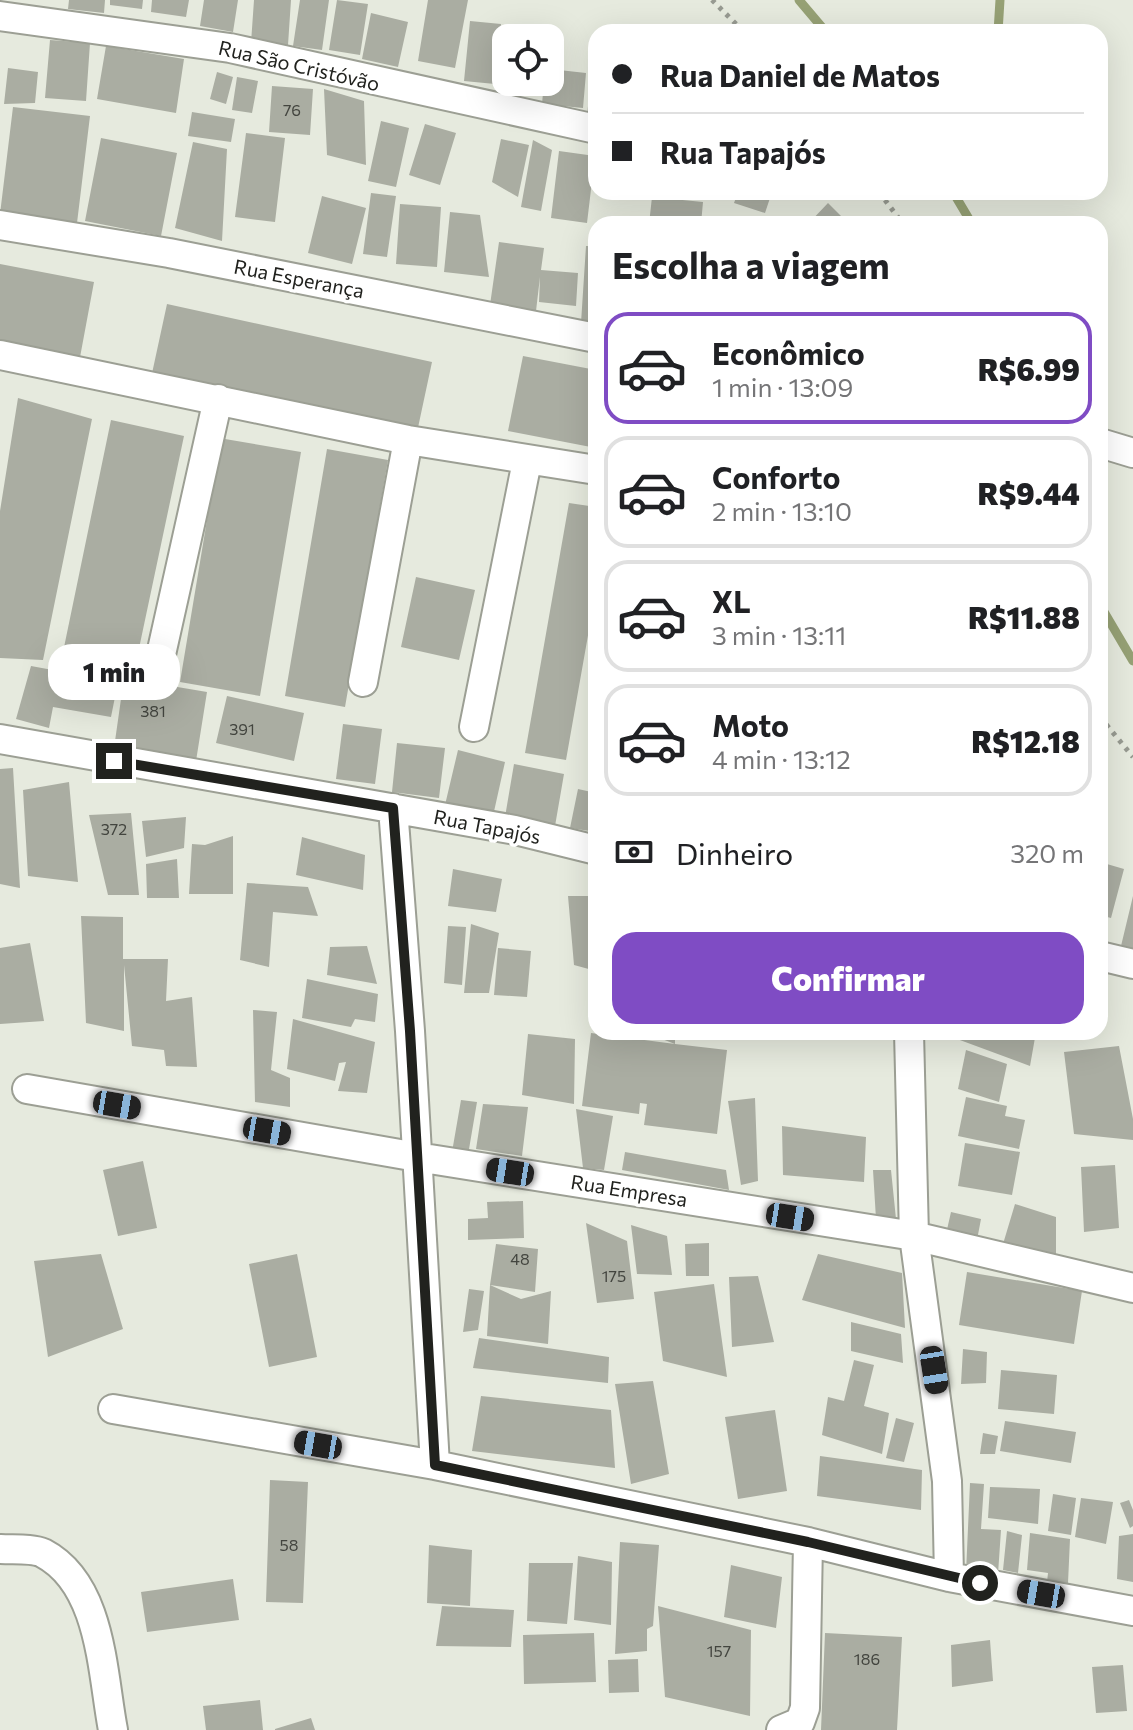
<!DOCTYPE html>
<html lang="pt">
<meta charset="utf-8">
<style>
body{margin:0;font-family:Commissioner,sans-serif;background:#f2f2f2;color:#202124;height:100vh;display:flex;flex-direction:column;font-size:30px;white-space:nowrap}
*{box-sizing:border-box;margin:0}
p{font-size:26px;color:#757577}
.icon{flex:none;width:44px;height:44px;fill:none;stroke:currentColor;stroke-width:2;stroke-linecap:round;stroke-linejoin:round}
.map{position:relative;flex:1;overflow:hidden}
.sheet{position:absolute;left:588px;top:216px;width:520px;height:824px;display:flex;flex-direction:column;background:#fff;border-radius:24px;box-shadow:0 8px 32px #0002}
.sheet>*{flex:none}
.hud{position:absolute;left:588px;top:24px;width:520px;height:176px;border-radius:24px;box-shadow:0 8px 32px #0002;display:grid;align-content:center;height:176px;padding:0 24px;background:#fff}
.buttons{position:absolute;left:492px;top:24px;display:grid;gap:16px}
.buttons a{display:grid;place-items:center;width:72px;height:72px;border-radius:16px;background:#fff;box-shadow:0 8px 32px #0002;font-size:40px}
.end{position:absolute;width:36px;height:36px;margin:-18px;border:10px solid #21221e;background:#fff;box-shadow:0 0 0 4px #fff}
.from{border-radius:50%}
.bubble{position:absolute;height:56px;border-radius:24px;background:#fff;box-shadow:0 8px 32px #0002;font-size:26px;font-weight:800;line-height:56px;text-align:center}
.car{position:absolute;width:24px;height:48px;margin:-24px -12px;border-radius:10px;box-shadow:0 0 6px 2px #0007;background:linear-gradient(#222 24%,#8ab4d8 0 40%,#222 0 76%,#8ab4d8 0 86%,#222 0)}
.hud b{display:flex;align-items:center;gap:28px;height:76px;font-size:30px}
.hud b+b{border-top:2px solid #e0e0e0}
.hud i{width:20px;height:20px;background:#202124}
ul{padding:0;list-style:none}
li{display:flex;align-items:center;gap:24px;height:112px;margin:0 16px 12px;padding:0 8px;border:4px solid #e0e0e0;border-radius:24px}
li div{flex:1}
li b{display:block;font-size:30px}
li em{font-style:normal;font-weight:800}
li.active{border-color:#7f4cc4}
li>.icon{width:72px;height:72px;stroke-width:1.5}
h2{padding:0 24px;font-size:36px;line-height:96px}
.pay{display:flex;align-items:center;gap:20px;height:88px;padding:0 24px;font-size:30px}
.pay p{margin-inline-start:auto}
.primary-button{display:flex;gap:16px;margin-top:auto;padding:16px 24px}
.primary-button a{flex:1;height:92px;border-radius:24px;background:#7f4cc4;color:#fff;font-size:32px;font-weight:800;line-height:92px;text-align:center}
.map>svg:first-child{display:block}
</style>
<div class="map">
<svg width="1133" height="1730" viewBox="0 0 1133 1730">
<rect width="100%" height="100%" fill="#e6eade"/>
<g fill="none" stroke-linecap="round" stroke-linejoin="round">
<path stroke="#96a175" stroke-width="9" d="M799 0 826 32
M998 32 1000 0
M953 192 972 224
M1100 605 1133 661"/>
</g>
<path fill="#aaada2" d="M69 0H105L104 13 68 9Z
M110 0H143L142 9 110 5Z
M152 0H189L186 17 151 12Z
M204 0H238L233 32 200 26Z
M254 0H291L288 45 251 43Z
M300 0H329L322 50 293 46Z
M337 0 368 4 360 55 329 50Z
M428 0H468L455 68 418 61Z
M371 13 408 22 398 67 362 59Z
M470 21 501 24 495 84 464 81Z
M510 26 549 28 547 38H508Z
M50 40 90 43 86 101 45 98Z
M106 46 184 59 176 113 97 99Z
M593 51H596V118L587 117Z
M504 63 506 82H540L539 87 501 85Z
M8 68 38 72 35 103 4 104Z
M550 69 586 73 583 108 542 104 544 82H550Z
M217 72 233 77 226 104 210 99Z
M237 77 258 81 252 113 232 110Z
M272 86 313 89 310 135 269 132Z
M324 89 364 101 366 165 327 155Z
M13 107 90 116 77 223 0 214Z
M192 112 235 119 231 142 188 136Z
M381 121 409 128 396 187 368 181Z
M425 124 456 133 440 185 409 175Z
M246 133 285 138 275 222 235 217Z
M101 138 177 153 161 236 85 221Z
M501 139 529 145 518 197 492 182Z
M533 140 552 150 541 211 521 207Z
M193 142 227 149 222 241 175 228Z
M559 151 595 156 587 223 551 218Z
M738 192H772L765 213 734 203Z
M371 193 396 196 387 257 363 254Z
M322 196 366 208 352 264 308 253Z
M652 197 703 202 701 224H649Z
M828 203 849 224H808Z
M400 204 441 207 437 267 396 264Z
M450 212 480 215 489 277 444 272Z
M499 242 544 248 541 270 578 273 576 306 539 302 540 277 536 311 490 305Z
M586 246H596V324L581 323Z
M0 264 94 282 78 368 0 353Z
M167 304 432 362 416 437 151 378Z
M523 356 596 370V448L508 431Z
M18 398 92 419 43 660 0 658V511Z
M111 420 184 436 134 672 62 657Z
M225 439 301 452 260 696 180 682 220 442Z
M327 449 388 460 345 707 285 696Z
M569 503 596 507V590L566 760 525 753Z
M416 577 475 590 459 660 401 647Z
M31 666 118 682 111 717 53 707 49 728 16 719Z
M124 678 207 692 196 761 114 748Z
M227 696 304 713 294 761 216 743Z
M343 724 382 729 375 784 336 779Z
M397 743 445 748 439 798 392 792Z
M458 750 505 762 493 816 445 805Z
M514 764 564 774 555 826 505 817Z
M13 768 20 888 0 884V769Z
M69 782 78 882 28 876 23 790Z
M578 789 596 793V832L570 828Z
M131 813 139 895H108L89 815Z
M186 817 184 848 146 857 142 821Z
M233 836V894H189L192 844 205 845Z
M302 837 365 855 363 890 296 875Z
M177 859 179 898H147L146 864Z
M1100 862 1124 869 1111 918 1100 915Z
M453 869 502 879 496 912 448 906Z
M247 883 308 887 318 916 273 912 269 967 240 960Z
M568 896H596V971L574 965Z
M1133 896V949L1121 946Z
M81 916 123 917V959H168L166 1001 192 997 197 1067 166 1066 164 1050 132 1046 124 965V1031L86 1023Z
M471 924 499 933 489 993H464Z
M448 926 466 927 462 985 444 983Z
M30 943 44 1021 0 1024V948Z
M367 946 377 984 327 975 330 947Z
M498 948 531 951 527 997 494 995Z
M307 979 378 994 375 1022 355 1019 351 1027 302 1018Z
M253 1010 277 1012 271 1070 290 1078V1107L255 1102Z
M293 1019 375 1042 367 1093 338 1091 346 1062 339 1063 335 1081 287 1069Z
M654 1032H675V1044L727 1050 717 1134 644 1125 647 1104 640 1103 639 1114 582 1106 591 1033 675 1044 654 1036Z
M950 1032H1036L1030 1066 949 1036Z
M528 1034 575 1039 574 1104 522 1095Z
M1119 1046 1133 1119V1140L1074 1134 1064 1052Z
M966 1050 1007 1064 999 1102 958 1089Z
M966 1097 1007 1106 1005 1116 1025 1120 1019 1149 958 1136Z
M755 1098 758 1181 741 1185 728 1101Z
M461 1100 477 1102 468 1155 452 1152Z
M483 1104 528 1107 522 1156 476 1149Z
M576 1109 613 1116 604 1170 583 1168Z
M782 1126 866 1137 864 1182 783 1175Z
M965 1143 1020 1152 1012 1195 958 1186Z
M625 1152 726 1170 729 1190 622 1170Z
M143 1161 157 1228 118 1236 103 1170Z
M1115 1165 1119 1228 1084 1232 1081 1167Z
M873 1170H891L896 1219H876Z
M523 1201 524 1238 468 1240V1219L488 1218 487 1202Z
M1015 1204 1056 1217V1260L1003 1244Z
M951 1212 981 1219 977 1240 946 1234Z
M586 1223 627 1241 634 1299 597 1303Z
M631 1225 667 1236 672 1275 637 1274Z
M709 1243V1276H686L685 1244Z
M496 1244 538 1249 535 1292 490 1285 521 1299 551 1291 548 1344 487 1336 490 1285Z
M101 1254 123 1329 48 1357 34 1261Z
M297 1254 317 1357 269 1367 249 1264Z
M818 1254 902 1273 905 1328 802 1300Z
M967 1272 1082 1291 1074 1344 959 1325Z
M758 1276 774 1342 732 1347 729 1277Z
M714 1284 727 1377 663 1361 654 1292Z
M469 1289 484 1291 478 1330 463 1332Z
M851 1322 901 1334 903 1363 851 1351Z
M479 1338 609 1357 608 1383 473 1368Z
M963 1349 987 1352 986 1383 961 1384Z
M854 1360 874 1365 864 1406 889 1413 882 1454 822 1435 828 1397 844 1401Z
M1001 1370 1057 1375 1054 1414 998 1409Z
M653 1381 669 1474 631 1484 615 1384Z
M481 1396 611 1410 615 1468 472 1451Z
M775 1410 787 1491 738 1499 725 1417Z
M896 1418 914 1423 904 1462 886 1458Z
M1005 1421 1076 1432 1071 1463 1000 1451Z
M983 1433 998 1436 995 1454H980Z
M820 1456 922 1470 921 1510 817 1496Z
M270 1480 308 1482 303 1603 266 1602Z
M970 1483 984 1484 981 1529 1001 1530 998 1574 966 1573Z
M990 1487 1040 1489 1038 1524 988 1518Z
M1053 1494 1076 1498 1071 1535 1048 1531Z
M1081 1498 1113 1502 1106 1544 1075 1537Z
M1129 1500 1133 1510V1526L1130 1528 1120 1503Z
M1007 1531 1022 1535 1018 1573 1003 1570Z
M1030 1533 1070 1539 1068 1583 1047 1582 1048 1573 1027 1570Z
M1133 1534V1582L1117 1579 1119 1536Z
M620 1542 659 1545 653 1626 647 1629V1651L615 1654Z
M429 1545 472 1550 470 1606 427 1603Z
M578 1556 612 1562 611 1625 574 1620Z
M529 1563H573L567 1624 527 1621Z
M731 1565 782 1577 776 1628 724 1617Z
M233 1579 239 1620 147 1632 141 1592Z
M442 1606 514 1610 511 1647 436 1646Z
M658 1606 751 1630 750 1716 665 1697Z
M594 1633 596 1682 524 1684 523 1635Z
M825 1633 902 1637 897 1730H821Z
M990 1640 993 1681 952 1687 951 1645Z
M638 1659 639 1692 609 1693 608 1660Z
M1123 1665 1127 1711 1096 1713 1092 1667Z
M260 1700 263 1730H206L203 1706Z
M311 1718 315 1730H275V1729Z"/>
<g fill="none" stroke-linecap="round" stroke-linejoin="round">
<defs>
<path id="street" d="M0 16 230 48 596 129
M0 225 169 253 596 338
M0 355 408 440 596 470
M1100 443 1133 453
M160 659 218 399
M363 682 408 440
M474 727 527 461
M0 739 515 830 596 850
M393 808 410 1031 435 1465
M1100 956 1133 964
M909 1032 914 1236 947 1481 949 1577
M27 1089 417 1157 914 1236 1133 1288
M113 1409 435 1465 808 1542 949 1577 1133 1611
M0 1549C12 1550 32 1548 43 1553 102 1584 102 1673 113 1730
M781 1730 800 1722 805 1708 808 1542"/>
</defs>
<use href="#street" stroke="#9c9f94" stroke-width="32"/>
<path stroke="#979a91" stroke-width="5" stroke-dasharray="4 6" stroke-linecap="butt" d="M712 0 744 32
M879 192 903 224
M1100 717 1133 757"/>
<use href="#street" stroke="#fff" stroke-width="28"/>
</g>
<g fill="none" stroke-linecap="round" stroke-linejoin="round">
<path stroke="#21221e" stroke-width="10" d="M114 761 393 808 410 1031 435 1465 808 1542 980 1583"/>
</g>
<g text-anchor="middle" stroke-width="7" stroke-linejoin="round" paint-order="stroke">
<g font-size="16" fill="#43453f">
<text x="292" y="116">76</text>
<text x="153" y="717">381</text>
<text x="242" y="735">391</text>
<text x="114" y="835">372</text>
<text x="520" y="1265">48</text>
<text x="614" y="1282">175</text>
<text x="289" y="1551">58</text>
<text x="719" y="1657">157</text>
<text x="867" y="1665">186</text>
</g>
<g font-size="20" fill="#21221e" stroke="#fff">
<text transform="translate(299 66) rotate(13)" y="7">Rua São Cristóvão</text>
<text transform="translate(299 279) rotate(11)" y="7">Rua Esperança</text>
<text transform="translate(487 827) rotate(11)" y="7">Rua Tapajós</text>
<text transform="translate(629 1191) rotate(9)" y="7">Rua Empresa</text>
</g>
</g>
</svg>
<div class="buttons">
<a><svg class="icon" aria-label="locate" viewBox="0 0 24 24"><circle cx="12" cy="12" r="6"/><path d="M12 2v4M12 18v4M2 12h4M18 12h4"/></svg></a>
</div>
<i class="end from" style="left:980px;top:1583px"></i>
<i class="end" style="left:114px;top:761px"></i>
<div class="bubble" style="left:48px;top:644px;width:132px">1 min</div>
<i class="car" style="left:117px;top:1105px;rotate:100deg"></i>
<i class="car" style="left:267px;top:1131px;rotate:100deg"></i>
<i class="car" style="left:510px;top:1172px;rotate:279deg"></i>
<i class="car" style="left:790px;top:1217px;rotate:99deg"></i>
<i class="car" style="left:934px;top:1370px;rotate:171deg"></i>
<i class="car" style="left:318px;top:1445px;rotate:280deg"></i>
<i class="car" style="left:1041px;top:1594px;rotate:280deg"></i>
<div class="hud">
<b><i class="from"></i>Rua Daniel de Matos</b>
<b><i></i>Rua Tapajós</b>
</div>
<section class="sheet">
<h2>Escolha a viagem</h2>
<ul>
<li class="active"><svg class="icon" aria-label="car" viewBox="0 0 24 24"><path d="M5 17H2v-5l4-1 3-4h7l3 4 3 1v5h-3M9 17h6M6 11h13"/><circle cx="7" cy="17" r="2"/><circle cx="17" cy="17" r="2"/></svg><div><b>Econômico</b><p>1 min · 13:09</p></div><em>R$6.99</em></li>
<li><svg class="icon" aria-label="car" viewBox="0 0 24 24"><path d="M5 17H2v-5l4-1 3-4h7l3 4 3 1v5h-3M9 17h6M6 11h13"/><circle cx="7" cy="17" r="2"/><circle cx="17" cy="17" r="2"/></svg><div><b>Conforto</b><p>2 min · 13:10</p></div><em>R$9.44</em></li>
<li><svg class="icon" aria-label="car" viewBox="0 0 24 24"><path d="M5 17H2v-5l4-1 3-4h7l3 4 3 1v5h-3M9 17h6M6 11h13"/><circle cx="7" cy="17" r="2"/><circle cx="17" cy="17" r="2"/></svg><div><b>XL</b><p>3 min · 13:11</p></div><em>R$11.88</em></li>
<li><svg class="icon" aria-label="car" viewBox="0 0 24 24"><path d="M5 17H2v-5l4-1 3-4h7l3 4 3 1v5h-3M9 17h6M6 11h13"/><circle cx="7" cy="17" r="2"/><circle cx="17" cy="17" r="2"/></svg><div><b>Moto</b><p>4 min · 13:12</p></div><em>R$12.18</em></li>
</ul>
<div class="pay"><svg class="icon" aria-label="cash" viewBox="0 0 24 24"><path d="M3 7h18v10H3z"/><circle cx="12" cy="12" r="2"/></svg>Dinheiro<p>320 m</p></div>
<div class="primary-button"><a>Confirmar</a></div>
</section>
</div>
